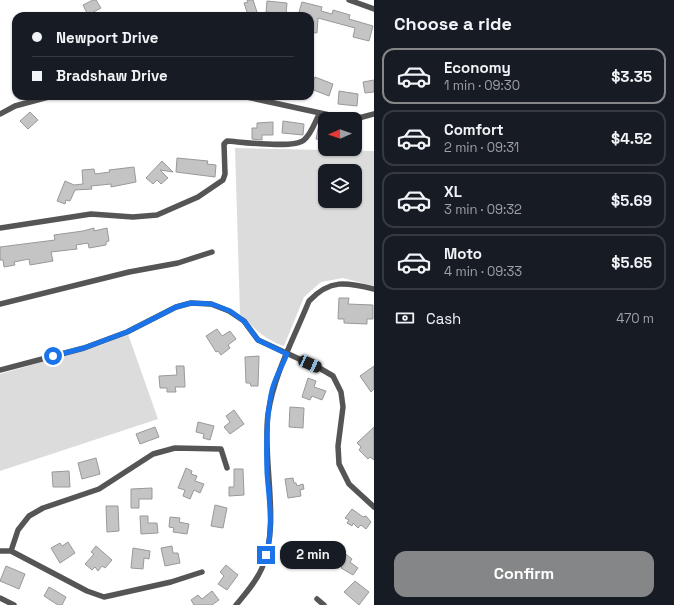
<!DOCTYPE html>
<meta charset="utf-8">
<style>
body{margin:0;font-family:"Space Grotesk",sans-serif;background:#20242c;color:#f1f3f6;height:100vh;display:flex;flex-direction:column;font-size:15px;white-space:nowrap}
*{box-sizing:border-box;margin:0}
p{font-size:13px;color:#9ea1a6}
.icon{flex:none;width:22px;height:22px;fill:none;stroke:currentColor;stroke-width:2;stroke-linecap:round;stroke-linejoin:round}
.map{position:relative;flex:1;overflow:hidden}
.sheet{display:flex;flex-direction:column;background:#171b24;width:300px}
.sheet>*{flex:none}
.banner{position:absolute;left:12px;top:12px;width:302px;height:88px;border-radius:12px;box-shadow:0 1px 3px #0004;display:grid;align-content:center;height:88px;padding:0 20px;background:#171b24}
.needle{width:26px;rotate:268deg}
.tools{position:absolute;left:318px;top:112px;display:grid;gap:8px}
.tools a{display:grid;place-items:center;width:44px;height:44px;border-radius:8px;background:#171b24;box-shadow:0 1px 3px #0004;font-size:20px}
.end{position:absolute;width:18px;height:18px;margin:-9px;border:5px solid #1a73e8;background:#fff;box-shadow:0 0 0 2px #fff}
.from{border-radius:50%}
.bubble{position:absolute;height:28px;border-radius:12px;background:#171b24;box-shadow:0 1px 3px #0004;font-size:13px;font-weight:700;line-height:28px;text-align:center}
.car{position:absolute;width:12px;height:24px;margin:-12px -6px;border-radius:5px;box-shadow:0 0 3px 1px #0007;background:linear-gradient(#222 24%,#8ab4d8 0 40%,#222 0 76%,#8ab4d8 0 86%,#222 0)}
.banner b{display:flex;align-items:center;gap:14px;height:38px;font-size:15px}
.banner b+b{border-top:1px solid #363941}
.banner i{width:10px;height:10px;background:#f1f3f6}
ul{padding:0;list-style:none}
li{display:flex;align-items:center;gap:12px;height:56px;margin:0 8px 6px;padding:0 12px;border:2px solid #363941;border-radius:12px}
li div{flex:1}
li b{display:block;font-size:15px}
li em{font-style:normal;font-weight:700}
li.selected{border-color:#858687}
li>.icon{width:36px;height:36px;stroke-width:1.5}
h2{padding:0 20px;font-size:18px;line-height:48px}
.pay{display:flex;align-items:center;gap:10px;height:44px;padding:0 20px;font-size:15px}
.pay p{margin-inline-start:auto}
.button{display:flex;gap:8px;margin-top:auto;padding:8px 20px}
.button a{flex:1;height:46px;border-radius:12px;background:#858687;color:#fff;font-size:16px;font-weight:700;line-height:46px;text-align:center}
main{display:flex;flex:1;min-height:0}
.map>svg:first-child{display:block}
</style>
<main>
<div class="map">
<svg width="374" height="605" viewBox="0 0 374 605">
<rect width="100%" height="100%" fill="#fff"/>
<path fill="#dcdcdc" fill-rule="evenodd" d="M235 148 374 151V286L343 278 321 282 304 297 284 346C265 340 254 328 240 314ZM325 171H355V201H325Z
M128 334 158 419 0 471V374L101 345Z"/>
<path fill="#c4c4c4" stroke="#999" d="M93 0H96L101 8 88 15 83 5Z
M247 0H253L257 12 248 15 244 3 248 2Z
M267 1 287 3 286 14 266 12Z
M302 2 322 7 321 11 332 14 333 10 350 15 349 19 373 26 369 41 353 37 355 28 318 18 317 33 310 32 311 15 299 12Z
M315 77 333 84 329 96 311 89Z
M374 80V92L365 93 363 82Z
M339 91 358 94 357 106 338 104Z
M30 112 38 120 28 129 20 121Z
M283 121 304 124 303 135 282 133Z
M273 122V135H262V140L252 139V128H257V123Z
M319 124 325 125V141L316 139Z
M177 158 208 161 207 164 216 165 215 177 176 172Z
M162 161 173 172 160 170 168 178 161 184 157 180 153 184 146 178Z
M134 167 136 182 111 187V184L91 186 92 189 75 190 70 201 66 200 65 204 57 201 65 181 74 185 83 184 82 170 94 169 95 174 110 172 109 170Z
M94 228V231L107 228 109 241 106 242V245L89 248 88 243 76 245 77 249 51 252 53 261 30 265 29 259 14 262 15 265 4 267 3 260H0V247L55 240 54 235 83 231Z
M339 298H349L348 304 373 305V319H367V324L344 323V319H338Z
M217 329 222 336 230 331 236 339 228 345 230 348 221 355 218 351 216 352 206 336Z
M259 356 258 386H251L250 383H246L245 357Z
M176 366H184L185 387H175L176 392H167V388H160L159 376 177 375Z
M374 366V389L371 392 360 376Z
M308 378 316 381 314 387 326 391 322 400 312 396 310 400 302 397Z
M290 407 304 408 303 428 289 427Z
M234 410 244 424 230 434 224 427 230 422 226 416Z
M198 422 214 426 210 440 203 438 204 434 196 432Z
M155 427 159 437 140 444 136 434Z
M374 427V460L370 457 368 459 359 450 361 447 357 443Z
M96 458 100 474 82 479 78 463Z
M186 468 192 471 191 474 197 476 195 481 204 484 200 493 194 490 190 499 183 496 185 490 178 488Z
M234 469H243L244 495 229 496V487H234Z
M69 471 70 487H53L52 472Z
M293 478 294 483H296L297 486 303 484 304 489 300 490 301 496 288 498 285 479Z
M152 488V499H139V508H131V489Z
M215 505 227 508 223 528 211 526Z
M106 506H118L119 531 107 532Z
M352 509 363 517 366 516 371 522 366 529 361 525 358 528 353 523 352 526 347 523 349 520 345 518Z
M140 516H148V523H157L158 533 141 534Z
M170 517 180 518 179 522 189 524 187 534 173 532 174 528 169 527Z
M68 542 75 553 60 563 51 548 60 543 62 546Z
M96 546 112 560 105 568 102 566 98 571 95 567 92 570 85 564 94 554 91 552Z
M172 546 173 553H178L180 563 165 566 161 548Z
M133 548 150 551 149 559 144 558 143 569 131 568Z
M342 551 352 559 350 562 358 568 353 575 341 568 342 567 338 563 340 560 337 558Z
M226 565 238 575 227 590 218 584 224 576 220 572Z
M6 566 25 574 19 589 0 581Z
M355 581 369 592 359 605 344 592Z
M49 587 66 597 62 605H58L44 596Z
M212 591 219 600 212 605H194L191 600 198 595 202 599Z"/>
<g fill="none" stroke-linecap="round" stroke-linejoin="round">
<path stroke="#555" stroke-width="5.5" d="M349 0 374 9
M242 96 348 119
M0 114 15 106 52 96
M355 119 374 114
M0 228 91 214 133 217 157 215 198 197 223 180 225 174 224 144 227 141C242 142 294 149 304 140 312 133 315 121 320 113
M0 304 129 272 178 263 212 252
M0 370 84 348 127 332 176 307 191 303 211 304 229 311 244 321 258 340 321 369 333 376 341 392 343 407 338 446 339 464 349 484 374 507
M0 551H11L18 530 29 516 43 508 99 489 153 454 175 448 221 449 227 468
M11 551 87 591 104 597 171 582 202 572
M0 598 14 605
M317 599 324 605
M236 605C246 593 256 582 262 568 281 523 262 463 268 414 274 374 294 338 309 301 330 279 346 282 374 289"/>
</g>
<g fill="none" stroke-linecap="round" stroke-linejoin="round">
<path stroke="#1a73e8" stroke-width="5" d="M53 356 84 348 127 332 176 307 191 303 212 304 230 311 244 321 258 340 287 354C282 366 275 378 272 390 266 416 266 446 267 473 269 500 274 528 266 555"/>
</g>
</svg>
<div class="tools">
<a><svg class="needle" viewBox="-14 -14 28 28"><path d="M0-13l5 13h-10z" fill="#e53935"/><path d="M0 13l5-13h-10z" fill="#9ea1a6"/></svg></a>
<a><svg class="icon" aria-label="layers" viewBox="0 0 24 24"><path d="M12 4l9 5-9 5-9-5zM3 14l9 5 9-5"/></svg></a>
</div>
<i class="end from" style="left:53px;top:356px"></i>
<i class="end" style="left:266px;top:555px"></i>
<div class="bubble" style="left:280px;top:541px;width:66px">2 min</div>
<i class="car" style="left:310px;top:364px;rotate:114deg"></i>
<div class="banner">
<b><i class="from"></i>Newport Drive</b>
<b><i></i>Bradshaw Drive</b>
</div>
</div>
<section class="sheet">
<h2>Choose a ride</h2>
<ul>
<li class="selected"><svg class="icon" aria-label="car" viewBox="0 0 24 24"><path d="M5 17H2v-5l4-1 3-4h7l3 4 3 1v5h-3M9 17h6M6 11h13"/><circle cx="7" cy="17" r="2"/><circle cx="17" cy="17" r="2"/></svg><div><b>Economy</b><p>1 min · 09:30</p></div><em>$3.35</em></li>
<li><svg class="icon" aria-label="car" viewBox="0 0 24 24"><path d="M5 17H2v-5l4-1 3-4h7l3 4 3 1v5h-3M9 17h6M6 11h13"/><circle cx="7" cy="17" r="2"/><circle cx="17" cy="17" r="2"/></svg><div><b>Comfort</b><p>2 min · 09:31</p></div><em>$4.52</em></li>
<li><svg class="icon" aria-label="car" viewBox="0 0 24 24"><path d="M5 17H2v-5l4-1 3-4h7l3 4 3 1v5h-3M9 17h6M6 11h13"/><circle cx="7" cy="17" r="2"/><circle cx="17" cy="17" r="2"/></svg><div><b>XL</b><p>3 min · 09:32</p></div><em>$5.69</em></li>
<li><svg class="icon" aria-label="car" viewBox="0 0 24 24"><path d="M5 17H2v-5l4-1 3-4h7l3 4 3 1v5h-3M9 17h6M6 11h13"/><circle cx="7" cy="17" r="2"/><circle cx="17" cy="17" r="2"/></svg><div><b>Moto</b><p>4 min · 09:33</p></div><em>$5.65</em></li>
</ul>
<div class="pay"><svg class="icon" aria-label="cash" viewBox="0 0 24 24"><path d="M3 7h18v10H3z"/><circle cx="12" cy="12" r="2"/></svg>Cash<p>470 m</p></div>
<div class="button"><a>Confirm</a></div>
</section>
</main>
